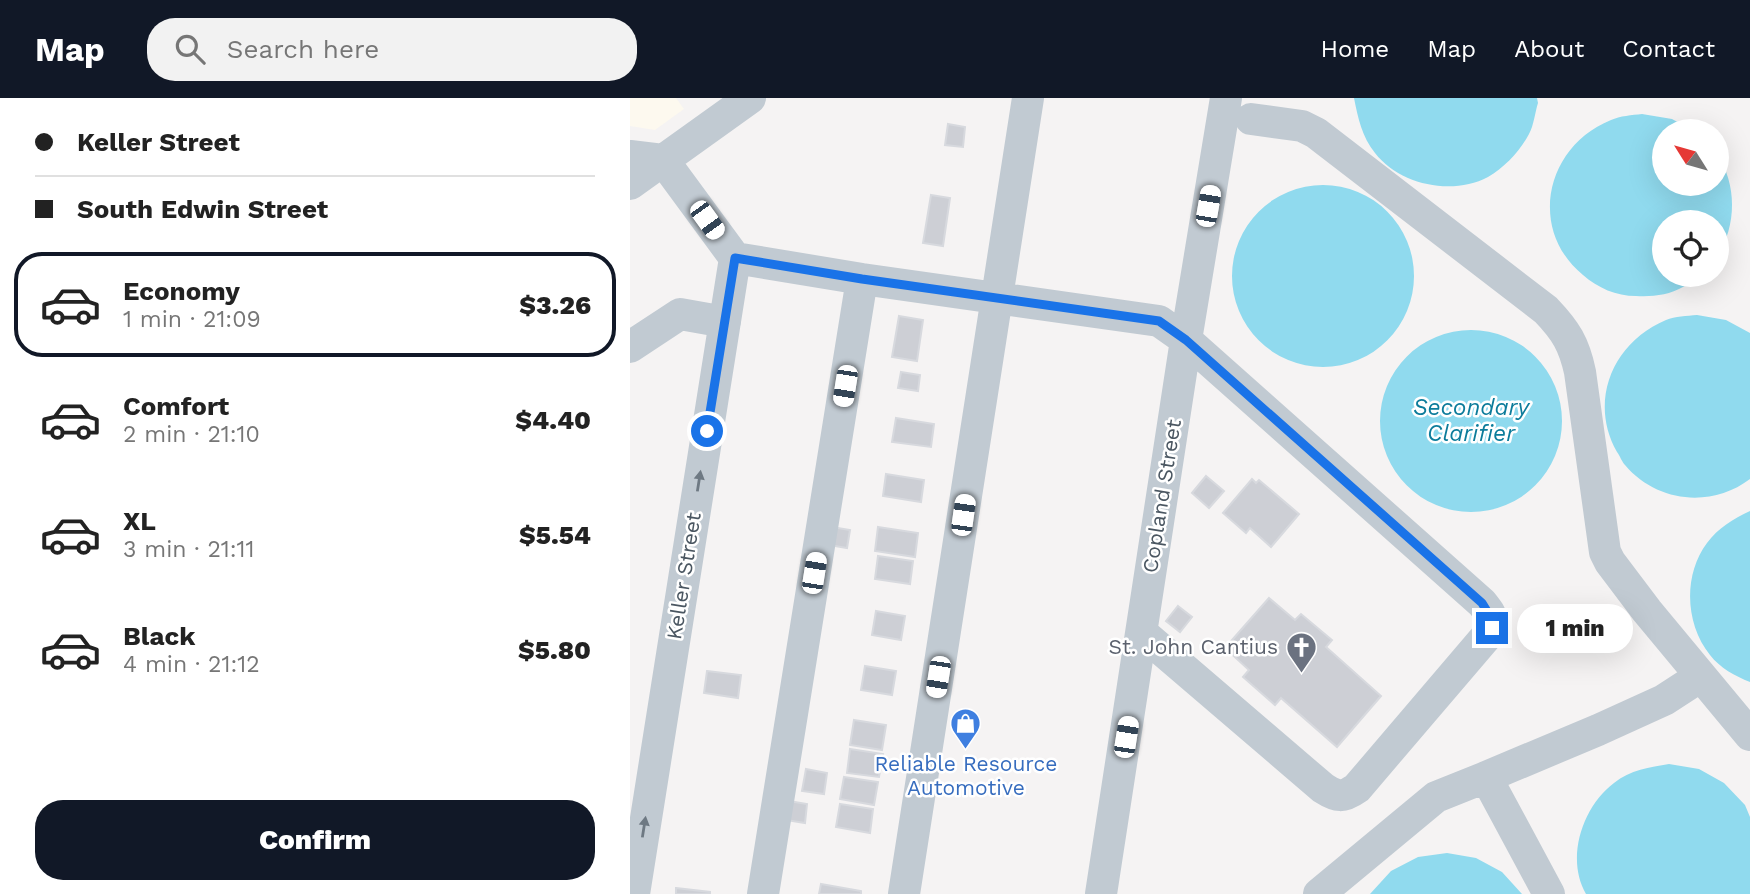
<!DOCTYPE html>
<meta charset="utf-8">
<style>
body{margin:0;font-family:"Work Sans",sans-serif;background:#f2f2f2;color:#222;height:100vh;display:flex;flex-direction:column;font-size:26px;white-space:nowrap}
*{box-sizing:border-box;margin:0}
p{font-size:23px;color:#767676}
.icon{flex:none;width:38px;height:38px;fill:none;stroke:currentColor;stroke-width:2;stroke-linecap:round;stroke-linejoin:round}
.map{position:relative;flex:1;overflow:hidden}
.panel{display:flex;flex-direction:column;background:#fff;width:630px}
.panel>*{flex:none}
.hud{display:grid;align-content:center;height:154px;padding:0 35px;background:#fff}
.needle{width:46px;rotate:307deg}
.controls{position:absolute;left:1022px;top:21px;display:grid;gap:14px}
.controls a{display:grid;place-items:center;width:77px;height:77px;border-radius:50%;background:#fff;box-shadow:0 7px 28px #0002;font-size:35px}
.end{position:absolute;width:32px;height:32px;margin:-16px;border:9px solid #1a73e8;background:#fff;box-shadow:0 0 0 4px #fff}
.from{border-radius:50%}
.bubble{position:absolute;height:49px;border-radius:24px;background:#fff;box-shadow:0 7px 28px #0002;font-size:23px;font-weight:800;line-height:49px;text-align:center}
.car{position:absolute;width:21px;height:42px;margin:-21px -10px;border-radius:9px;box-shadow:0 0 5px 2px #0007;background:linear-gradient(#fff 24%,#345 0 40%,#fff 0 76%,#345 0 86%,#fff 0)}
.hud b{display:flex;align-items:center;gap:24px;height:66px;font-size:26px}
.hud b+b{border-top:2px solid #e0e0e0}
.hud i{width:18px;height:18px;background:#222}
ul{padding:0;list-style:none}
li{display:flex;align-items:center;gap:21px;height:105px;margin:0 14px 10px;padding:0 21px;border:4px solid transparent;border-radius:28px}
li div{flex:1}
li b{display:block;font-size:26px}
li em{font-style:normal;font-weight:800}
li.selected{border-color:#111827}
li>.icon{width:63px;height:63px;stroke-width:1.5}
.button{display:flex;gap:14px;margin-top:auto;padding:14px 35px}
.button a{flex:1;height:80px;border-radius:28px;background:#111827;color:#fff;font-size:28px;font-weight:800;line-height:80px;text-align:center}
header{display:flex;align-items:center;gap:42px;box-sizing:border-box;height:98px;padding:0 35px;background:#111827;color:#fff}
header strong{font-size:33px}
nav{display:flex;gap:38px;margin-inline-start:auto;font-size:24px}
.search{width:490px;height:63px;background:#f2f2f2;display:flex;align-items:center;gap:18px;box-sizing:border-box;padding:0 24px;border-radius:28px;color:#767676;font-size:26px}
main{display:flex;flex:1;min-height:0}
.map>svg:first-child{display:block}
</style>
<header>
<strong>Map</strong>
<div class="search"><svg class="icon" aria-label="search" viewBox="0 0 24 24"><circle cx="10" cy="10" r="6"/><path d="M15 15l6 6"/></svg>Search here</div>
<nav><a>Home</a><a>Map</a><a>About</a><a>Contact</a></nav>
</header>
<main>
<section class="panel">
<div class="hud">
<b><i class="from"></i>Keller Street</b>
<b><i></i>South Edwin Street</b>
</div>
<ul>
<li class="selected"><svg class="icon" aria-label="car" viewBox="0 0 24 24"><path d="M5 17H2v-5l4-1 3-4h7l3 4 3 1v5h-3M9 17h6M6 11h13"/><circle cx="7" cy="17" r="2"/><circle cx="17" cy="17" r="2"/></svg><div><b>Economy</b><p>1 min · 21:09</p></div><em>$3.26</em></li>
<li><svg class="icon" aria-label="car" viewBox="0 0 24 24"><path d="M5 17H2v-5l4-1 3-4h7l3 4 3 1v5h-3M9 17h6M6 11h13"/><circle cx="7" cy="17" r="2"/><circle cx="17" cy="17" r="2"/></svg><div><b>Comfort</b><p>2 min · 21:10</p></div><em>$4.40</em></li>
<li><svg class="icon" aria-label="car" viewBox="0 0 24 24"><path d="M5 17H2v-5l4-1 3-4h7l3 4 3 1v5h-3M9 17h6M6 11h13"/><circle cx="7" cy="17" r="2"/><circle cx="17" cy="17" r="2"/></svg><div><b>XL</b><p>3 min · 21:11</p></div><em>$5.54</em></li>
<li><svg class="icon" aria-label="car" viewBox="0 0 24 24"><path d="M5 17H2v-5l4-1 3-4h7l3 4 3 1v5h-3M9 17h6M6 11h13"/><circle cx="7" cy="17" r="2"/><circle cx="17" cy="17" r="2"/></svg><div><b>Black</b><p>4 min · 21:12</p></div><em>$5.80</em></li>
</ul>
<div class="button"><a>Confirm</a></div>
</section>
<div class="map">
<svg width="1120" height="796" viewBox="0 0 1120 796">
<rect width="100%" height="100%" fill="#f5f3f3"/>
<path fill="#fdf9ef" d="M0 0H46L54 11 25 32 0 28Z"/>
<path fill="#90daee" d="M724 0H907L908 5C905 14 904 27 899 36 890 53 875 69 858 79 822 98 770 87 745 55 732 39 728 20 724 0Z
M1012 16 1042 21 1064 33H1034V86H1087V56C1107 86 1107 128 1087 158V124H1034V177H1070C1065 181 1059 186 1053 189 1039 197 1022 199 1006 198 986 198 968 190 953 177 897 131 916 48 981 22 990 18 1002 17 1012 16Z
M602 178a91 91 0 1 1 182 0a91 91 0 1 1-182 0Z
M1067 217 1096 222 1120 235V381C1082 410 1027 405 995 367 992 364 990 358 987 354 958 303 983 244 1036 222 1045 218 1057 218 1067 217Z
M750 323a91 91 0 1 1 182 0a91 91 0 1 1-182 0Z
M1120 413V584C1105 578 1090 570 1080 557 1055 526 1053 477 1077 445 1088 430 1103 421 1120 413Z
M1039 666 1069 671 1094 685 1115 707 1120 719V796H956C935 760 953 708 984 685 1000 672 1020 669 1039 666Z
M817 755 846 760 872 774 892 796H740L761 773 788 759Z"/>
<path fill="#cdcfd5" stroke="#d7d9de" stroke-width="2" d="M318 26 335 29 333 49 315 47Z
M301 97 320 100 313 148 293 145Z
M269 218 293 222 287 263 262 259Z
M271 274 290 277 288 293 268 290Z
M266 320 304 326 301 349 262 344Z
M256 376 294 382 291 404 253 398Z
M576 378 594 393 579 410 562 395Z
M622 381 626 385 629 382 669 416 641 449 620 430 616 435 593 415Z
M202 429 220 432 217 450 199 447Z
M248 429 288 435 285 459 245 453Z
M248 458 283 463 280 486 245 481Z
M639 500 665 522 671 516 702 542 696 549 751 598 707 649 651 600 645 607 613 579 619 572 595 550Z
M548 508 562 519 550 534 536 523Z
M246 513 275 518 271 542 242 537Z
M235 568 266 573 262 597 231 592Z
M77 573 111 577 108 600 74 595Z
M224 622 256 627 252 652 220 647Z
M220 651 253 656 249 679 217 675Z
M176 671 197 675 194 696 172 693Z
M214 679 248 684 244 707 210 701Z
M159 703 177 706 175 725 156 722Z
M210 706 243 711 240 735 206 729Z
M191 786 231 793V796H189Z
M46 790 80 794V796H46Z"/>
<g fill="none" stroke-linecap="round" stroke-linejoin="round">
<path stroke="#c1cad2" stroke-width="32" d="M621 21 672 28 686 35 916 212C936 233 944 246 950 274L975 454 980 464 1017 513 1120 637
M0 58 33 62 105 160 232 181 529 223 556 242 852 505C864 520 866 524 855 540L727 690C713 700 707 699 693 690L512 535
M0 86 120 0
M0 249 50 216 95 224
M4 796 105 160
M133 796 232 181
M274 796 398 0
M471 796 556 242 596 0
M689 796 806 699 856 679
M919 796 856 679 968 632 1034 602 1071 578"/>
</g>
<defs><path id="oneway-solid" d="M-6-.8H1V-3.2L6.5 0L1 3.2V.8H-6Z" transform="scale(1.75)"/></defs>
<g fill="#6e7983">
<use href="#oneway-solid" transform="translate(69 383) rotate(-81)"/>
<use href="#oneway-solid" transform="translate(14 729) rotate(-81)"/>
</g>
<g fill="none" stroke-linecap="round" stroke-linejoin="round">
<path stroke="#1a73e8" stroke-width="9" d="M77 333 105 160 232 181 529 223 556 242 852 505 863 523 862 530"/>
</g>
<defs>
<symbol id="church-pin" viewBox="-11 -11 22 30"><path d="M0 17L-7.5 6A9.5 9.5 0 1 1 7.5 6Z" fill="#6b7280" stroke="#fff"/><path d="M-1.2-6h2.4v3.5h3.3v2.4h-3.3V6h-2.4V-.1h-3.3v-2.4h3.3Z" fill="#fff"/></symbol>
<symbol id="shop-pin" viewBox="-11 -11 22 30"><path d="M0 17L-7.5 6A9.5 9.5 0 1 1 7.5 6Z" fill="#3f7fe0" stroke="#fff"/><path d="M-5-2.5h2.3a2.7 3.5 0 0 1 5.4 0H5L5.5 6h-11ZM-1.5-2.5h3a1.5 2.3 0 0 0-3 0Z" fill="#fff"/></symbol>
</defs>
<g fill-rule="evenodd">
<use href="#church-pin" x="654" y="532" width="35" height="47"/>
<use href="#shop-pin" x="318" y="608" width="35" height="47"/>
</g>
<g text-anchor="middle" stroke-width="5" stroke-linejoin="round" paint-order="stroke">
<g font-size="21" fill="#4a5661" stroke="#fff">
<text transform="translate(532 398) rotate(-81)" y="7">Copland Street</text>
<text transform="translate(54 478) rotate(-81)" y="7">Keller Street</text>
</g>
<g font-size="21" fill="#5b616d" stroke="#fff" text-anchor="end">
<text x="648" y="556">St. John Cantius</text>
</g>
<g font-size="21" fill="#366cbe" stroke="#fff">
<text x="336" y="673">Reliable Resource<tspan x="336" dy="24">Automotive</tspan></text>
</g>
<g font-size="23" font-style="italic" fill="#0c7c9b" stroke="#fff">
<text x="841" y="317">Secondary<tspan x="841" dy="26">Clarifier</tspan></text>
</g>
</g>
</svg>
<div class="controls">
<a><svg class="needle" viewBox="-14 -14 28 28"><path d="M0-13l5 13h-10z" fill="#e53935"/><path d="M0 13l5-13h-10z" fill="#767676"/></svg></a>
<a><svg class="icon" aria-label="locate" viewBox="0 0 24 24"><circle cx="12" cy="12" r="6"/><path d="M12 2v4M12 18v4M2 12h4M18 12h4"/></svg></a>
</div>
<i class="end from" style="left:77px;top:333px"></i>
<i class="end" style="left:862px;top:530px"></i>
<div class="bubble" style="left:887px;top:506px;width:116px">1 min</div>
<i class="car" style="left:578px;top:108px;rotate:10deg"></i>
<i class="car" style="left:77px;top:122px;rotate:144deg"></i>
<i class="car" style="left:215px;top:288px;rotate:189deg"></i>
<i class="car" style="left:333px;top:417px;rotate:8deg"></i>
<i class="car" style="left:184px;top:475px;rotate:9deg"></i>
<i class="car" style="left:308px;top:579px;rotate:189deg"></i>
<i class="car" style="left:496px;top:639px;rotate:9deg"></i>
</div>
</main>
